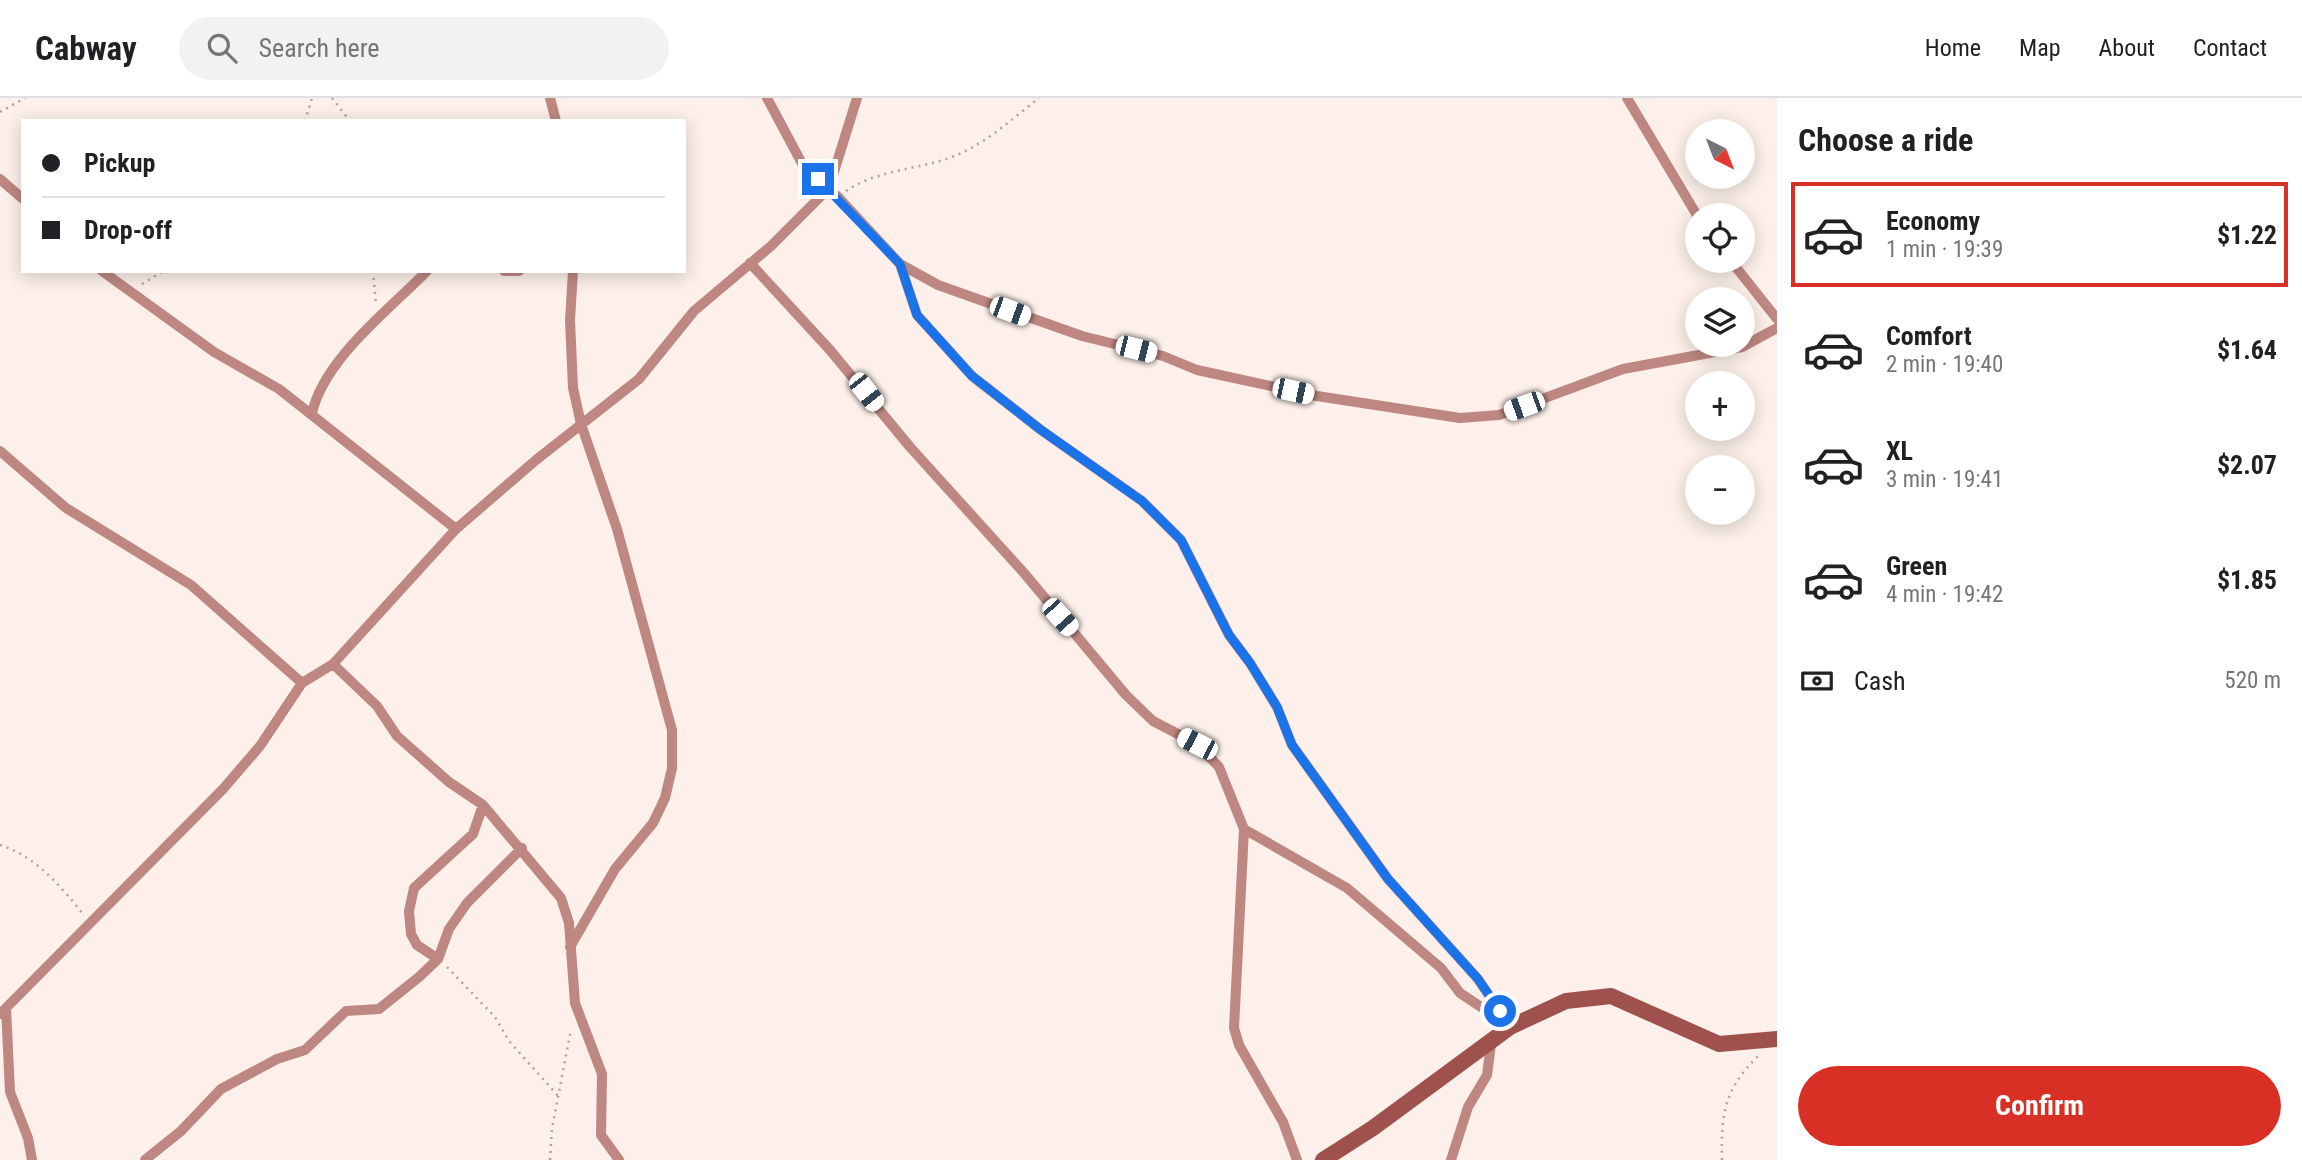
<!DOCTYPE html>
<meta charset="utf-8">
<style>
body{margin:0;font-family:"Roboto Condensed",sans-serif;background:#f2f2f2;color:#202124;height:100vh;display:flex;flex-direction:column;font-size:26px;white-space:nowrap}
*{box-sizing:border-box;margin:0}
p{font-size:23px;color:#757577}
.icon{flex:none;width:38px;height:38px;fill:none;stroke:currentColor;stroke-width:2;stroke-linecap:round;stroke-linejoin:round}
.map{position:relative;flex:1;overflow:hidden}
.panel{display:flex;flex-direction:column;background:#fff;width:525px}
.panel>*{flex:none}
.banner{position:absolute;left:21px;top:21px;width:665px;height:154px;border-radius:0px;box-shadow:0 4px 18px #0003;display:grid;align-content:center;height:154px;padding:0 21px;background:#fff}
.needle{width:46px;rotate:138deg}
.fabs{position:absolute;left:1685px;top:21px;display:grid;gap:14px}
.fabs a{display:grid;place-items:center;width:70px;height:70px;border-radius:50%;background:#fff;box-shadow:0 4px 18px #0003;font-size:35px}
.end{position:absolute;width:32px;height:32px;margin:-16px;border:9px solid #1a73e8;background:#fff;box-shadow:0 0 0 4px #fff}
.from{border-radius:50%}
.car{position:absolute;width:21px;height:42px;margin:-21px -10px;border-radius:9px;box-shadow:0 0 5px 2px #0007;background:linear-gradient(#fff 24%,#345 0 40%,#fff 0 76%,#345 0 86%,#fff 0)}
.banner b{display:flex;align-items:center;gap:24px;height:66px;font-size:26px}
.banner b+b{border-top:2px solid #e0e0e0}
.banner i{width:18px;height:18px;background:#202124}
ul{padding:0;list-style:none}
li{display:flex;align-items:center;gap:21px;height:105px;margin:0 14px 10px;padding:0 7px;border:4px solid transparent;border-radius:0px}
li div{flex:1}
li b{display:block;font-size:26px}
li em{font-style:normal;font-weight:700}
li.current{border-color:#d93025}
li>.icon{width:63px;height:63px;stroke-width:1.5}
h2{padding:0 21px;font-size:32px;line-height:84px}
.pay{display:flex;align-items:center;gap:18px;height:77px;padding:0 21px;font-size:26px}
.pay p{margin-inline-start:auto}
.primary-button{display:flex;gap:14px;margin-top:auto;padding:14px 21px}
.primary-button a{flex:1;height:80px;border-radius:42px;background:#d93025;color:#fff;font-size:28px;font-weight:700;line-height:80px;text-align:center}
header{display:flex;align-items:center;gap:42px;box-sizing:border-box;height:98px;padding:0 35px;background:#fff;border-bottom:2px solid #e0e0e0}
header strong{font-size:33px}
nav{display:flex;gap:38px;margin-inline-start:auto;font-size:24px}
.search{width:490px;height:63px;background:#f2f2f2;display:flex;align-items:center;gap:18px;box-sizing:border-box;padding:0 24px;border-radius:38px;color:#757577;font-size:26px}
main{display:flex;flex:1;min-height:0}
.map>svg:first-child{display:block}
</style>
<header>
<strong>Cabway</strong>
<div class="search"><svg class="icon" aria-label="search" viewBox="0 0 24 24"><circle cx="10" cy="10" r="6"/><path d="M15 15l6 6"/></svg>Search here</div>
<nav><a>Home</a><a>Map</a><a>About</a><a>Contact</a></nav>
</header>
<main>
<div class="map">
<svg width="1777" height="1062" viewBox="0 0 1777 1062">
<rect width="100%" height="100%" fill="#fdf0ea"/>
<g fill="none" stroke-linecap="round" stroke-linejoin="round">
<path stroke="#aea29c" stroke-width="2.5" stroke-dasharray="2 5" stroke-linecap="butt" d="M332 0 350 23
M0 14 25 0
M305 23 312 0
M846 93C877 72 915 72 949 60 982 49 1012 21 1039 0
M373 173 376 206
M142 186 163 173
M0 747C36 758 61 789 84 817
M447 869 495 919 509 943 559 999
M550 1062 552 1031 571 931
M1722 1062C1721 1015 1724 992 1758 958"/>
<path stroke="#be8782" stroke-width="10" d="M550 0 556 23
M767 0 806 73 838 99 900 166 938 187 1082 238 1163 258 1197 272 1317 298 1460 320 1499 317 1623 271 1742 249 1777 230
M1627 0 1698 119
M0 81 23 101
M1731 163 1777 221
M750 165 830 252 910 349 1024 475 1126 597 1153 623 1197 646 1219 669 1244 731 1234 930 1239 947 1283 1024 1297 1062
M900 166 917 217 972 278 1041 332 1142 403 1181 442 1229 537 1250 565 1277 609 1292 647 1388 781 1478 881 1510 929
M102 173 214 254 279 291 456 431
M504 173H519
M312 315C324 261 390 211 427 173
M0 353 66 410 191 487 302 585 333 566 456 431 536 362 639 281 694 213 771 148 829 90 857 0
M333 566 377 608 397 638 449 684 483 707 561 800 569 825 575 905 602 976 601 1037 619 1062
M1244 731 1347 790 1441 870 1460 895 1505 925
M570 849 615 771 653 725 665 700 672 670V632L617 431 581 326 573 290 570 222 573 173
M438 861 417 847 411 836 409 813 414 790 473 736 483 707
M6 910 10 994 28 1040 32 1062
M0 916 223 691 260 648 302 585
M145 1062 181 1033 221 991 277 961 305 952 346 913 379 911 419 879 438 861 449 831 467 805 522 750
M1451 1062 1468 1009 1487 977 1491 946"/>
<path stroke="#9f514d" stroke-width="16" d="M1323 1062 1373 1030 1510 929 1566 903 1611 898 1719 946 1777 941"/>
</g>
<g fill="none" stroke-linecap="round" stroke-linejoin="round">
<path stroke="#1a73e8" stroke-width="9" d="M818 81 900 166 917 217 972 278 1041 332 1142 403 1181 442 1229 537 1250 565 1277 609 1292 647 1388 781 1478 881 1500 913"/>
</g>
</svg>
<div class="fabs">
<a><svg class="needle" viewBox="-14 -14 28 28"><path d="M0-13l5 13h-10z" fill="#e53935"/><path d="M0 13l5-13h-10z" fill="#757577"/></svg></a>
<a><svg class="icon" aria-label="locate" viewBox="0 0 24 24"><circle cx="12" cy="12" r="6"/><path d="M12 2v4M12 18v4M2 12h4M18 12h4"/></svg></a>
<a><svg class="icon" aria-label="layers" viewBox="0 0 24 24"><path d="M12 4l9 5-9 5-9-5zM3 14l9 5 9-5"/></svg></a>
<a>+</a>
<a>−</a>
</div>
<i class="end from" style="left:1500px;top:913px"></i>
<i class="end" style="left:818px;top:81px"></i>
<i class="car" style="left:1010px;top:213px;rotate:110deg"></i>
<i class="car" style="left:1136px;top:251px;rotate:104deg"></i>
<i class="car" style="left:1293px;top:293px;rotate:102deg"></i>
<i class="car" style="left:866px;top:294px;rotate:142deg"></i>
<i class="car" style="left:1524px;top:308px;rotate:250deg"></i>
<i class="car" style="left:1060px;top:519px;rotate:138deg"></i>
<i class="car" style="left:1197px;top:646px;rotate:297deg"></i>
<div class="banner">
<b><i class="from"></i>Pickup</b>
<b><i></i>Drop-off</b>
</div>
</div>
<section class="panel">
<h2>Choose a ride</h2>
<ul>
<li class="current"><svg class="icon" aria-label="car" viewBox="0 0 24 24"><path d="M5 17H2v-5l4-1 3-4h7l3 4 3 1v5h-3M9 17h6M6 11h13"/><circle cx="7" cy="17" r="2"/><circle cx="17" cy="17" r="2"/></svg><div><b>Economy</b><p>1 min · 19:39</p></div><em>$1.22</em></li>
<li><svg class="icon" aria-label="car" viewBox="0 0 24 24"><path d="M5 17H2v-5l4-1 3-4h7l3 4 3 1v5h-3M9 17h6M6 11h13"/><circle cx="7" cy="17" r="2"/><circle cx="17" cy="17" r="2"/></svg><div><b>Comfort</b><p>2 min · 19:40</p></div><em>$1.64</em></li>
<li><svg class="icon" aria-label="car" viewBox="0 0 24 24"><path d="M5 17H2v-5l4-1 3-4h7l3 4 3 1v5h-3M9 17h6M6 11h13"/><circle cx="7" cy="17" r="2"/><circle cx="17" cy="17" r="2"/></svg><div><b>XL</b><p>3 min · 19:41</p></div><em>$2.07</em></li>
<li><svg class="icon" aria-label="car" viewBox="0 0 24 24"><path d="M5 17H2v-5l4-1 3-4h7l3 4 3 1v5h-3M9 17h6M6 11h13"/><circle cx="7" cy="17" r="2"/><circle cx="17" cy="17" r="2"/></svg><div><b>Green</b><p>4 min · 19:42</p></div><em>$1.85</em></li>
</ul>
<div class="pay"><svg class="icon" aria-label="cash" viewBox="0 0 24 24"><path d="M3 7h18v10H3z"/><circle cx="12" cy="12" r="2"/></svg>Cash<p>520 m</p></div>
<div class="primary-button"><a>Confirm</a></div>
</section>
</main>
